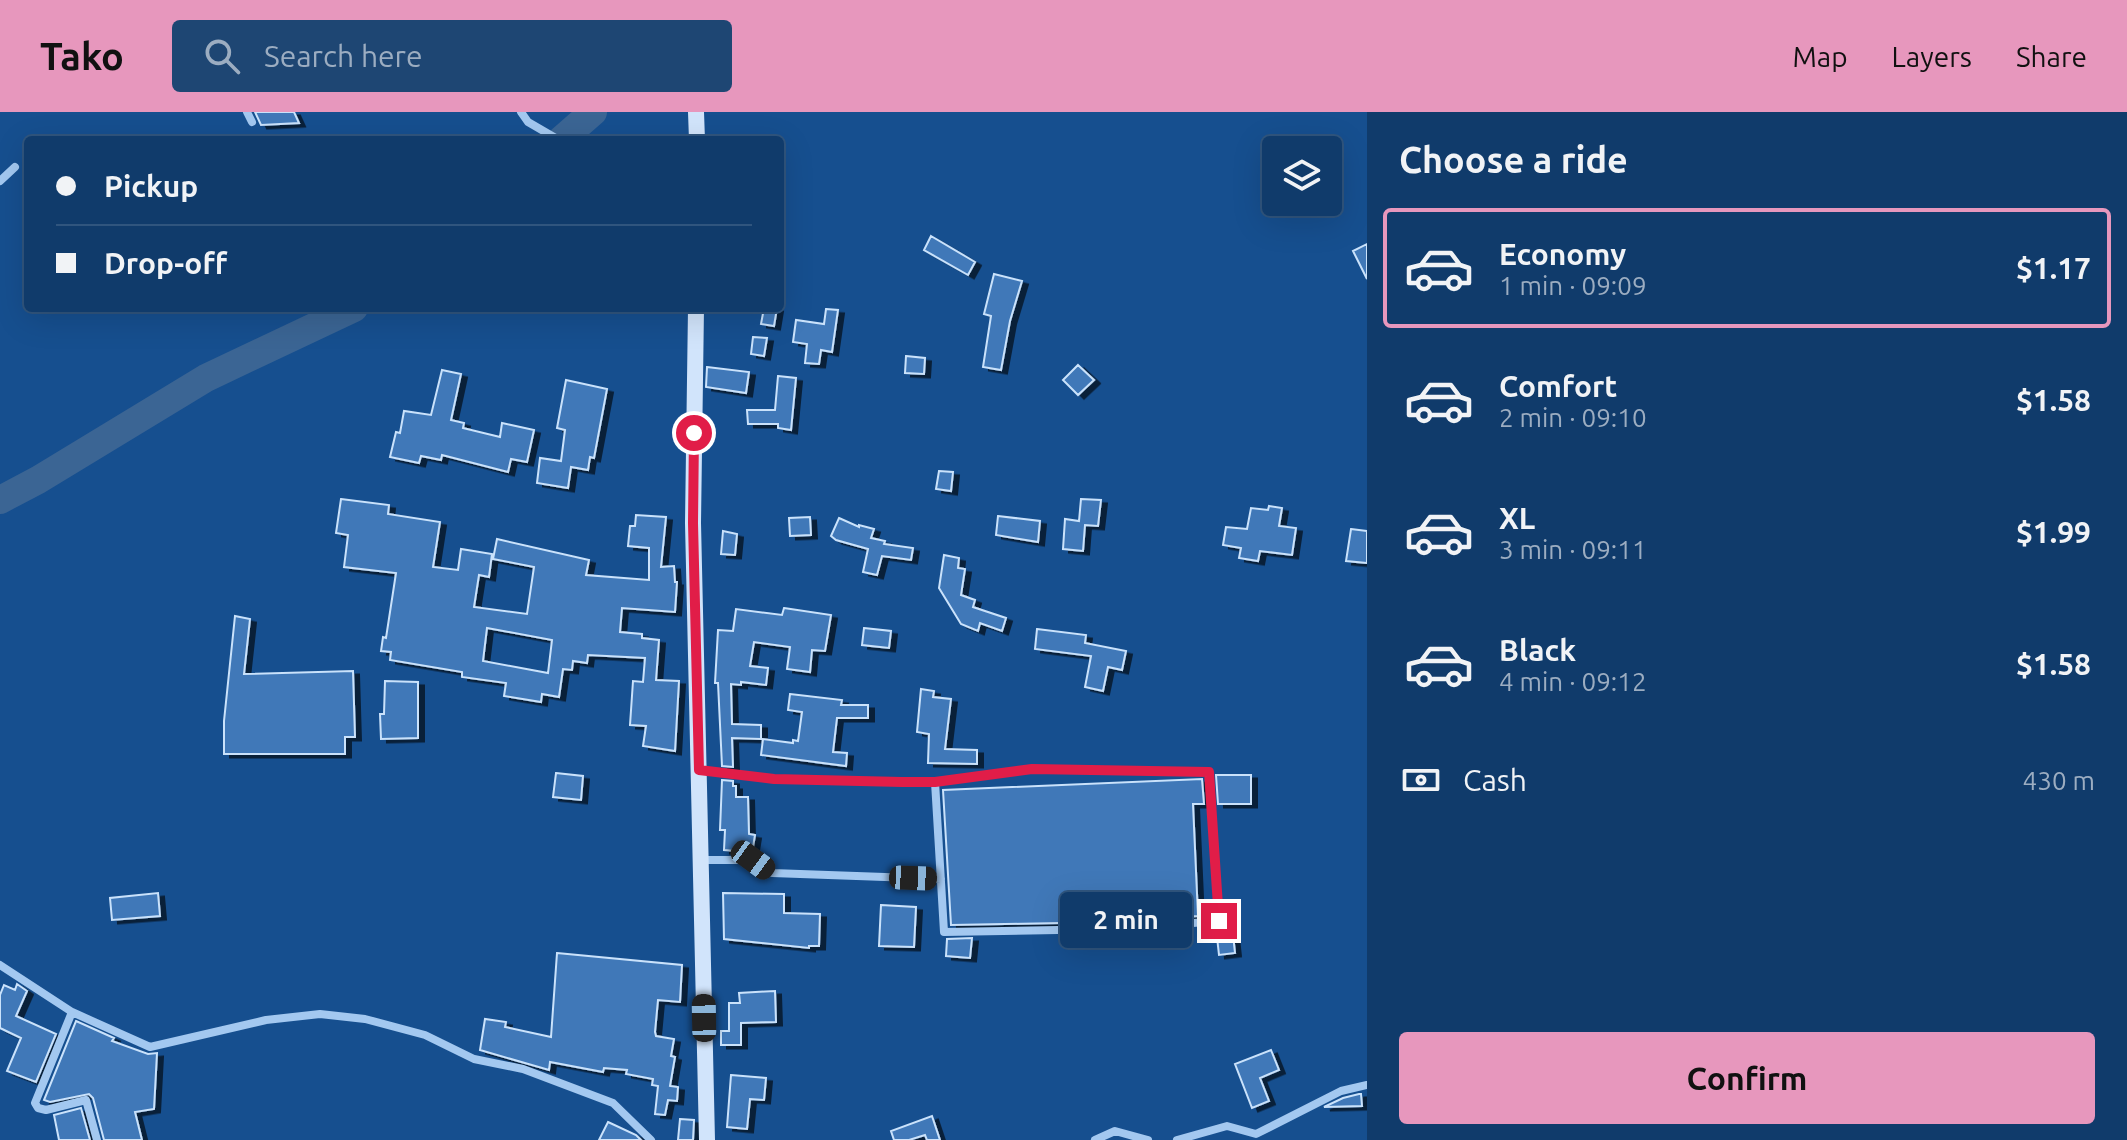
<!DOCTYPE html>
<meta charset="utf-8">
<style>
body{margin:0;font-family:Ubuntu,sans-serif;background:#1e4673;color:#f1f3f6;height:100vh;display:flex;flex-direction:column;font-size:30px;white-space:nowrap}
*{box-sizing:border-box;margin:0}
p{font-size:26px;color:#9cadc1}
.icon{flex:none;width:44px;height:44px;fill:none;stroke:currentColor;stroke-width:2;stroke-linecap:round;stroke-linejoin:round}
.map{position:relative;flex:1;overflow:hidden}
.drawer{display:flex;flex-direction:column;background:#103b6b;width:760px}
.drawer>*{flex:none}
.banner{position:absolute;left:24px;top:24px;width:760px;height:176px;border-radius:8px;box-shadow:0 8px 32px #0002,0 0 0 2px #30557e;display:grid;align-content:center;height:176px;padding:0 32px;background:#103b6b}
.fabs{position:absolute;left:1262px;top:24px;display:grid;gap:16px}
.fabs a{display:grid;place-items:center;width:80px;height:80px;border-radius:8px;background:#103b6b;box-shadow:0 8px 32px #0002,0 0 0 2px #30557e;font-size:40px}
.end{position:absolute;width:36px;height:36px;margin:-18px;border:10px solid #e11d48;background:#fff;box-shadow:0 0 0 4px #fff}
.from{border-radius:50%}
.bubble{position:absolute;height:56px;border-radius:8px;background:#103b6b;box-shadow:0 8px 32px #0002,0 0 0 2px #30557e;font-size:26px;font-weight:700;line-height:56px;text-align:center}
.car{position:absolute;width:24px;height:48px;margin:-24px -12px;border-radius:10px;box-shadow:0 0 6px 2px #0007;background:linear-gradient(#222 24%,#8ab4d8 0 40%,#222 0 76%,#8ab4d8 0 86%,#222 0)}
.banner b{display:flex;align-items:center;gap:28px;height:76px;font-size:30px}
.banner b+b{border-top:2px solid #30557e}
.banner i{width:20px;height:20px;background:#f1f3f6}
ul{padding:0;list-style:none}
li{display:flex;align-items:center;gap:24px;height:120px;margin:0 16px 12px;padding:0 16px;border:4px solid transparent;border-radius:8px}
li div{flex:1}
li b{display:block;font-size:30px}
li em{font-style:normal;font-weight:700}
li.active{border-color:#e797bd}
li>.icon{width:72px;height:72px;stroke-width:1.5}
h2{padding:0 32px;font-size:36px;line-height:96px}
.pay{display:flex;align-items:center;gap:20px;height:88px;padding:0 32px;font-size:30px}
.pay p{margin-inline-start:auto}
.action{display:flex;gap:16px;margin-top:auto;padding:16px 32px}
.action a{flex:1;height:92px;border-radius:8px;background:#e797bd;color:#111;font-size:32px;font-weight:700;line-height:92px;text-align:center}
header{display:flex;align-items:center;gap:48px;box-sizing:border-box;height:112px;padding:0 40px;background:#e797bd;color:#111}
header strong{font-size:38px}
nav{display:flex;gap:44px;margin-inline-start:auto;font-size:28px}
.search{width:560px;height:72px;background:#1e4673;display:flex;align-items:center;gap:20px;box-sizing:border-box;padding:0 28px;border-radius:8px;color:#9cadc1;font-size:30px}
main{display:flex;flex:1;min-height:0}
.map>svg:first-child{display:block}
</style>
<header>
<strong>Tako</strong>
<div class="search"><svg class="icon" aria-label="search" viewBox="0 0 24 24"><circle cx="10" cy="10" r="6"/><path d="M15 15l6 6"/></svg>Search here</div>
<nav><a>Map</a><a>Layers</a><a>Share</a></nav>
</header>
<main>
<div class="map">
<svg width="1367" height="1028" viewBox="0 0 1367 1028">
<defs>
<filter id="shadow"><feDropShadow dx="6" dy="3.5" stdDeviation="0" flood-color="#0009"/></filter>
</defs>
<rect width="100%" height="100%" fill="#164f8f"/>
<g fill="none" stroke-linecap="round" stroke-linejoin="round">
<path stroke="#3b6594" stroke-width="28" d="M561 28 593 0
M0 388 38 368 206 266 354 196"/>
</g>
<path fill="#3f78b8" stroke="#cae2fb" stroke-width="2" fill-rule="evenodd" filter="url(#shadow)" d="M255 0H294L299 11 261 13Z
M931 124 975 150 968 163 924 138Z
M1367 132V167L1353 139Z
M994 162 1022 169 1010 209 1001 258 983 255 991 204 984 202Z
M764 196H777L774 214 761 212Z
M826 197 838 198 832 240 821 238 819 252 805 251 807 232 793 230 796 208 824 212Z
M753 225 767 226 764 244 751 242Z
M906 244 925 246 924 262 905 261Z
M1078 253 1094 268 1078 283 1063 268Z
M707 255 749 260 746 281 706 275Z
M442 258 461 262 451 308 464 311 463 316 500 325 502 311 534 318 527 350 511 347 508 360 442 343 441 348 421 344 419 351 390 345 396 320 400 321 404 299 431 303Z
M778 264 796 266 791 318 778 316V312H748L747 298H775Z
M566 268 607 277 594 346 590 345 588 358 571 355 568 376 537 371 540 346 561 349 565 318 557 316Z
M939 359 953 360 951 379 936 377Z
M341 387 389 393 388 402 440 410 433 455 458 458 461 437 492 442 489 465 479 463 474 495 527 502 534 455 493 447 497 427 589 448 586 463 649 468V436L628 434 630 414H635L636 403 666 405 661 455 674 454 675 470H677L675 500 622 496 620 520 642 522V526L659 528 656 568 679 569 675 639 643 634 646 614 630 613 633 569 643 570 645 546 588 543 587 551 573 549 572 558 563 557 559 585 542 582 541 590 504 584 506 571 462 565V560L390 548 391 540 381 539 383 525 386 526 396 461 344 455 348 423 336 421ZM487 516 552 528 548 561 483 549Z
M1081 387 1101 388 1098 414 1085 413 1083 439 1063 437 1065 407 1079 409Z
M1269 394 1282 396 1279 414 1296 416 1292 443 1260 439 1258 449 1239 446 1241 436 1223 433 1226 415 1247 417 1251 396 1268 398Z
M998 404 1040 409 1038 430 996 423Z
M810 405 811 423 790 424 789 406Z
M839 406 859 415V413L874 417 871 426 885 429 884 432 913 436 911 448 882 444 877 463 863 460 868 437 836 428 831 424Z
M1351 417 1367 419V451L1346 449Z
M723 419 737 422 735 443 721 442Z
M944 443 959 446 958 456 965 457 961 483 975 488 973 495 1006 506 1002 519 980 511 978 519 961 512 939 476Z
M784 496 831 503 825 539 812 538 810 560 787 557 790 535 754 530 750 554 768 556 766 573 741 570V573L731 572 732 612 761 613V627L732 626 733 655 722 654 718 571H715L718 518 733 519 736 497 782 503Z
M235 504 250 507 244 562 353 559 355 625H345V642H224V609Z
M864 516 891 519 889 536 862 533Z
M1037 517 1086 523 1085 531 1126 539 1122 558 1108 555 1103 579 1085 575 1091 544 1035 537Z
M385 569 418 570V626L381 627 380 602H384Z
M921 577 934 579 933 585 951 587 945 637 977 638V652L928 651 929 622 917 620Z
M790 582 842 588 841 593H868V606H837L833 640 847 641 846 654 761 643 763 627 793 631V628L798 629 802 600 788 598Z
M556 661 583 664 581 688 553 685Z
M1216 663H1251V692H1218Z
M1202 667 1204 692H1193L1198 804 1114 810 951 813 943 678Z
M722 668 733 669V674H736V685H748L749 722 755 723 753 735 748 734 747 740 724 738 725 718H720Z
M158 781 160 804 112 808 110 786Z
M723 781 784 782V801L820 802 819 834H809V836L724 827Z
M881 793 916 795 914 835 879 834Z
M1232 814 1235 841 1219 843 1216 816Z
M972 826 970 846 946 844 947 827Z
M557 841 682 853 680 890 658 888 655 920 656 924 674 927 671 944 675 945 670 974 678 975 677 989 668 988 665 1003 655 1002 658 974 652 973 653 967 626 962 627 958 604 956 603 960 550 950 549 958 480 938 485 907 506 910 505 915 551 925Z
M17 872 27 879 16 904 56 922 36 970 7 959 21 926 0 916V883L4 873 15 878Z
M775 879 776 910 741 911V933H721V919H729V891H740L739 881Z
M76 909 114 926 112 929 148 942 157 941 154 997 135 1000 142 1028H104L93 986 89 982 50 990 44 988Z
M1271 938 1279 958 1260 966 1269 989 1252 996 1235 952Z
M731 963 766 966 764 988 750 987 747 1017 727 1015Z
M1359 982H1361L1362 994 1324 995 1343 986Z
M81 996 90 1028H59L54 1003Z
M932 1004 940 1028H927L925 1023 909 1028H894L891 1019Z
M680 1007 694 1008 693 1028H678Z
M608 1010 636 1023 641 1028H599Z"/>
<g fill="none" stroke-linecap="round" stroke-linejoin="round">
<path stroke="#a3c8f0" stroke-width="8" d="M247 0 252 10
M521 0 528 10 559 28
M0 69 15 55
M699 658 774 667 902 670H935L1032 657 1209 660 1219 809 1114 817 944 820 935 670
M701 748H753L772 761 941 767
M0 853 72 900 35 991 38 996 46 998 86 988 97 1028
M72 900 150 935 266 908 320 902 365 907 425 923 474 947 523 957 613 991 651 1028
M1095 1028 1115 1019 1148 1028
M1177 1028 1227 1014 1256 1022 1341 979 1367 973"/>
<path stroke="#d1e4fb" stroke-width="16" d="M696 0 697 28
M696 196 693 411 707 1028"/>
</g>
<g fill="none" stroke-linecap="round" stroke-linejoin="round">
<path stroke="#e11d48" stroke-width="10" d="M694 321 693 411 699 658 774 667 902 670H935L1032 657 1209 660 1219 809"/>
</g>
</svg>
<div class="fabs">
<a><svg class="icon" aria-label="layers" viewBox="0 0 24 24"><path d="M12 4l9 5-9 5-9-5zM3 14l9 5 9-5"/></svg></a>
</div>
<i class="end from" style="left:694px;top:321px"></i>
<i class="end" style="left:1219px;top:809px"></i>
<div class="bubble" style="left:1060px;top:780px;width:132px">2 min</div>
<i class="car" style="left:753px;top:748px;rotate:126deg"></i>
<i class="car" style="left:913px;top:766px;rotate:92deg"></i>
<i class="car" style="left:704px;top:906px;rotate:359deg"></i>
<div class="banner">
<b><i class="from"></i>Pickup</b>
<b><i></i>Drop-off</b>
</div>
</div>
<section class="drawer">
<h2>Choose a ride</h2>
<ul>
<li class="active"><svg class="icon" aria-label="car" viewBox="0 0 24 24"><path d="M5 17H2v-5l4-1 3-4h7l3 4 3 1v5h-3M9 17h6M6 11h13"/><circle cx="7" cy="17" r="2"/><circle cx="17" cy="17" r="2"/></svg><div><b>Economy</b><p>1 min · 09:09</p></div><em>$1.17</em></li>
<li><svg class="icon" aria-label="car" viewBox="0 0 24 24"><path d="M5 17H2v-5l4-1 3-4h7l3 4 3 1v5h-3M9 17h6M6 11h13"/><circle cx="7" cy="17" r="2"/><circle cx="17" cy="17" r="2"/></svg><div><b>Comfort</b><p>2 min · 09:10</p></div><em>$1.58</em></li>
<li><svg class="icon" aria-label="car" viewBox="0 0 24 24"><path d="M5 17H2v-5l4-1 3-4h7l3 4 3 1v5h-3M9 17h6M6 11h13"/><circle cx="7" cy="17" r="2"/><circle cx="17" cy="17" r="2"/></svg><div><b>XL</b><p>3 min · 09:11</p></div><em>$1.99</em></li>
<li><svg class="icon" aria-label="car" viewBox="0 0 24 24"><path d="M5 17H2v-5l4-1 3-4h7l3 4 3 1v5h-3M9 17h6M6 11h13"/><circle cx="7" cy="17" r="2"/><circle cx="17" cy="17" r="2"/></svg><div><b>Black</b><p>4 min · 09:12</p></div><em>$1.58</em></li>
</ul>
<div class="pay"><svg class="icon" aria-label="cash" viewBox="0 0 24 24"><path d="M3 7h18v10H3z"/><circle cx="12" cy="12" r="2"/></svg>Cash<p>430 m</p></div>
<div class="action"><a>Confirm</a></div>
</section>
</main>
